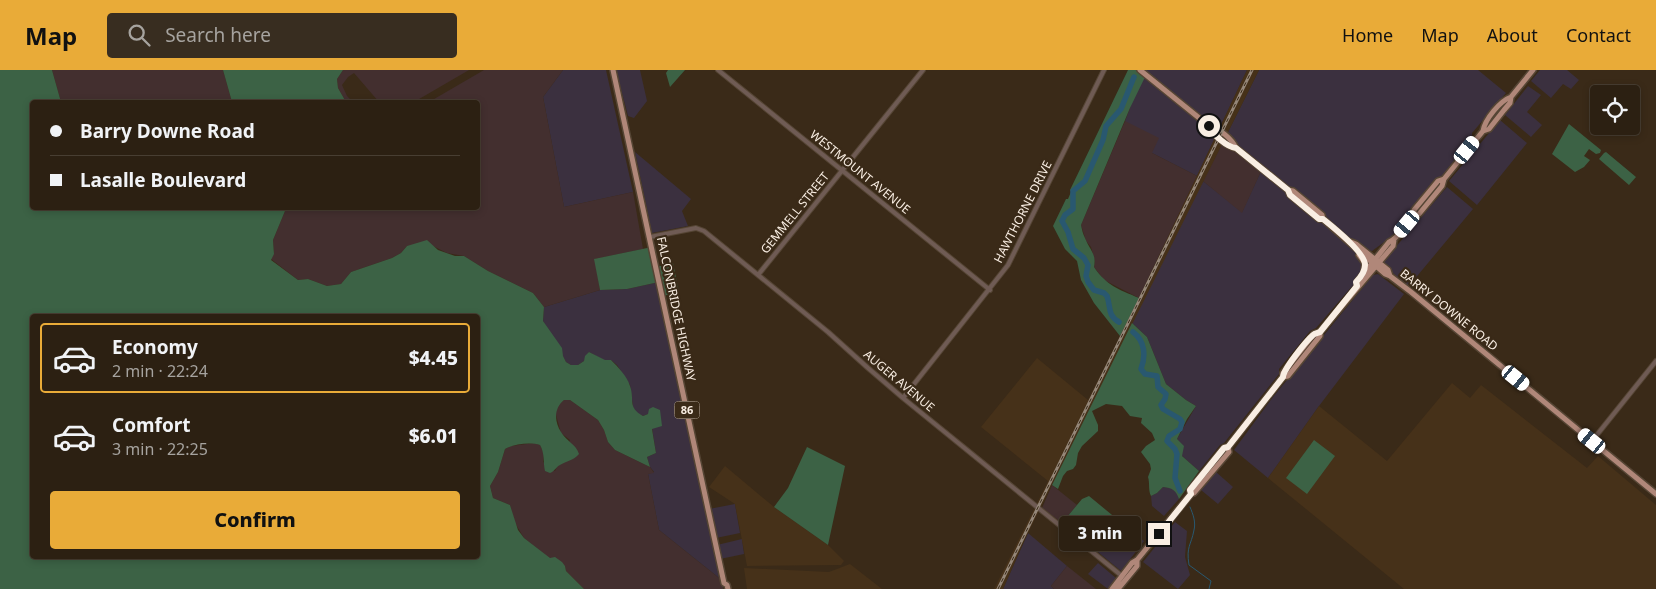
<!DOCTYPE html>
<meta charset="utf-8">
<style>
body{margin:0;font-family:"Noto Sans",sans-serif;background:#382d20;color:#f1f3f6;height:100vh;display:flex;flex-direction:column;font-size:19px;white-space:nowrap}
*{box-sizing:border-box;margin:0}
p{font-size:16px;color:#a6a39f}
.icon{flex:none;width:28px;height:28px;fill:none;stroke:currentColor;stroke-width:2;stroke-linecap:round;stroke-linejoin:round}
.map{position:relative;flex:1;overflow:hidden}
.details{position:absolute;left:30px;top:244px;width:450px;height:245px;display:flex;flex-direction:column;background:#2c2012;border-radius:5px;box-shadow:0 2px 8px #0003,0 0 0 1px #483e32}
.details>*{flex:none}
.hud{position:absolute;left:30px;top:30px;width:450px;height:110px;border-radius:5px;box-shadow:0 2px 8px #0003,0 0 0 1px #483e32;display:grid;align-content:center;height:110px;padding:0 20px;background:#2c2012}
.tools{position:absolute;left:1590px;top:15px;display:grid;gap:10px}
.tools a{display:grid;place-items:center;width:50px;height:50px;border-radius:5px;background:#2c2012;box-shadow:0 2px 8px #0003,0 0 0 1px #483e32;font-size:25px}
.end{position:absolute;width:22px;height:22px;margin:-11px;border:6px solid #f9eee3;background:#111;box-shadow:0 0 0 2px #111}
.from{border-radius:50%}
.bubble{position:absolute;height:35px;border-radius:5px;background:#2c2012;box-shadow:0 2px 8px #0003,0 0 0 1px #483e32;font-size:16px;font-weight:800;line-height:35px;text-align:center}
.car{position:absolute;width:15px;height:30px;margin:-15px -8px;border-radius:6px;box-shadow:0 0 4px 1px #0007;background:linear-gradient(#fff 24%,#345 0 40%,#fff 0 76%,#345 0 86%,#fff 0)}
.hud b{display:flex;align-items:center;gap:18px;height:48px;font-size:19px}
.hud b+b{border-top:1px solid #483e32}
.hud i{width:12px;height:12px;background:#f1f3f6}
ul{padding:9px 0 0;list-style:none}
li{display:flex;align-items:center;gap:15px;height:70px;margin:0 10px 8px;padding:0 10px;border:2px solid transparent;border-radius:5px}
li div{flex:1}
li b{display:block;font-size:19px}
li em{font-style:normal;font-weight:800}
li.selected{border-color:#e9ab38}
li>.icon{width:45px;height:45px;stroke-width:1.5}
.action{display:flex;gap:10px;margin-top:auto;padding:10px 20px}
.action a{flex:1;height:58px;border-radius:5px;background:#e9ab38;color:#111;font-size:20px;font-weight:800;line-height:58px;text-align:center}
header{display:flex;align-items:center;gap:30px;box-sizing:border-box;height:70px;padding:0 25px;background:#e9ab38;color:#111}
header strong{font-size:24px}
nav{display:flex;gap:28px;margin-inline-start:auto;font-size:18px}
.search{width:350px;height:45px;background:#382d20;display:flex;align-items:center;gap:12px;box-sizing:border-box;padding:0 18px;border-radius:5px;color:#a6a39f;font-size:19px}
.map>svg:first-child{display:block}
</style>
<header>
<strong>Map</strong>
<div class="search"><svg class="icon" aria-label="search" viewBox="0 0 24 24"><circle cx="10" cy="10" r="6"/><path d="M15 15l6 6"/></svg>Search here</div>
<nav><a>Home</a><a>Map</a><a>About</a><a>Contact</a></nav>
</header>
<div class="map">
<svg width="1656" height="519" viewBox="0 0 1656 519">
<rect width="100%" height="100%" fill="#3a2a18"/>
<path fill="#3b303f" d="M563 0H606L633 122 564 137 543 27Z
M616 0H640L647 31 634 48 628 46Z
M1140 0H1247L1197 106 1152 83 1125 51 1130 38Z
M1259 0H1478L1506 23 1472 63V68L1441 107 1435 109 1411 138V143L1391 167 1372 181 1351 175 1363 191 1360 202 1354 210V214L1316 258 1310 261 1279 299V304L1224 373 1220 375 1199 401 1182 386 1177 369 1196 336 1186 330 1166 314 1147 267 1132 253 1203 111 1242 142 1262 99 1226 66Z
M1540 0H1567L1579 10 1571 19 1563 14 1551 28 1531 11Z
M1528 16 1541 25 1527 42 1542 55 1531 67 1505 45Z
M1500 50 1527 73 1477 135 1449 111Z
M635 82 691 129 682 141 688 156 652 163Z
M1447 117 1473 139 1408 217 1382 193Z
M1378 204 1404 224 1319 336 1268 408 1234 380 1273 327 1315 276 1373 205Z
M659 212 709 439 735 434 740 463 716 468 717 475 742 469 744 484 720 489 724 512 659 460 648 404 654 402 650 397 647 387 656 383 652 358 648 344 643 346 635 342 633 337 630 315 617 295 611 290 605 291 589 282 584 291 578 295H571L566 292 543 251 544 237 600 220 627 219Z
M1216 402 1233 417 1218 434 1201 420Z
M1163 417 1171 418 1177 422 1179 429 1164 446 1152 436 1151 426 1157 423Z
M1175 452 1187 461 1185 487 1190 505 1178 519 1143 492Z
M1123 454 1144 471 1121 501 1093 478 1108 459 1114 464Z
M1028 463 1067 496 1051 516 1054 519H1003Z
M1098 493 1116 508 1108 519 1088 504Z"/>
<path fill="#432f2f" d="M52 0H223L232 32H61Z
M343 0H469L414 32H379L354 3 348 7 342 15 347 26 353 32H346L338 18 337 9Z
M484 0H563L543 27 564 137 633 122 643 179 595 189 600 220 544 237 533 223 488 201 464 186 447 183 431 175 407 176 401 183 392 188 351 202 341 214 327 216 308 209 298 210 271 189 274 183 273 170 285 141 289 138H478V32H429Z
M1125 51 1159 68 1152 83 1197 106 1139 228 1104 210 1094 197 1095 192 1091 177 1086 171 1081 155Z
M1223 72 1237 78 1262 99 1242 143 1203 111Z
M564 330H570L598 350 604 360 608 372 615 380 650 397 654 403 648 404 659 460 724 512 723 519H584L566 501 565 496 550 489 524 468 515 453 510 435 493 428 490 416 498 402 505 379 511 376 534 373 540 375 544 383 543 392 555 401 570 370 561 363 555 341 559 334Z
M1052 415 1077 435 1062 453 1042 438Z
M1067 496 1096 519H1054L1051 516Z"/>
<path fill="#463119" d="M1247 0H1259L1024 471 1003 519H994L1048 411 981 357 1037 288 1088 330 1139 228Z
M1452 313 1470 328 1481 315 1587 398 1598 386 1656 435V519H1404L1268 408 1319 336 1387 391Z
M725 396 774 437 828 475 844 491 841 495 747 496 735 434 709 417Z
M850 494 882 519H747L744 498 829 502Z"/>
<path fill="#3c6245" fill-rule="evenodd" d="M0 0H52L61 32H32V138H289L285 141 273 170 274 184 271 190 298 210 308 209 327 216 341 214 351 202 392 188 401 183 407 176 427 170 438 180 455 186H464L488 201 533 223 544 237 543 251 562 278 563 286 566 292 571 295H578L584 291 585 286 589 282 605 290H611C618 297 627 306 630 316 635 330 627 337 643 346L648 344 649 339 653 337 660 340 662 356 652 359 656 383 647 387 650 397 615 380 608 372 604 360 598 350 570 330H564C554 338 554 351 561 362 566 371 576 374 579 384 573 391 568 390 560 395 556 397 555 401 550 403L545 401C543 392 545 384 540 375 530 372 514 374 505 379L498 402 490 416 493 428 510 435 518 460 524 468 550 488 555 487 562 492 565 496 566 501 584 519H0ZM32 246H478V486H32Z
M223 0H343L337 9 338 18 346 32H232Z
M668 0H685L670 17 666 3Z
M1128 0H1140L1146 5 1130 38 1081 155C1082 160 1083 164 1085 168 1089 179 1097 184 1094 197 1107 216 1118 219 1139 228L1120 266 1094 233 1081 210 1077 191 1065 179 1053 156 1066 129H1068L1071 122 1070 120Z
M1569 54 1601 80 1600 83 1596 84 1589 79 1584 86 1590 90 1584 97 1575 102 1552 84Z
M1606 82 1636 107 1629 115 1599 89 1604 83Z
M652 177 656 197 673 193 679 222 663 226 659 212 627 219 600 220 594 189Z
M1132 253 1147 267 1166 314 1186 330 1196 336 1187 349 1177 369 1184 376 1182 386 1199 401 1179 429C1176 420 1172 418 1163 417L1157 423 1151 426C1148 420 1150 413 1148 407L1151 399 1150 394 1141 382 1146 376 1155 370 1152 363 1141 353 1142 348 1130 346 1122 336 1106 334 1092 341 1098 355V361L1082 376 1078 383 1076 395 1073 399 1067 401 1063 406 1058 419 1052 415Z
M1314 370 1335 386 1307 424 1286 408Z
M807 377 845 396 828 475 774 437 788 418Z
M1089 426 1123 454 1114 464 1108 459 1113 452 1105 445 1085 471 1062 453 1082 429Z"/>
<g fill="none" stroke-linecap="round" stroke-linejoin="round">
<path stroke="#295870" stroke-width="1" d="M1190 437C1193 444 1196 452 1194 460 1191 476 1186 476 1189 495L1211 511 1209 519"/>
<path stroke="#295870" stroke-width="5.5" d="M1119 252C1107 245 1111 237 1107 226L1104 223 1094 220 1088 212 1086 206 1088 195 1084 188 1073 179 1068 162 1062 151 1065 145 1073 139V121L1085 111 1103 70 1106 56 1121 39 1134 7
M1133 262C1145 271 1146 286 1141 299L1145 304 1157 306 1158 317 1166 324 1165 329 1161 335 1163 339 1180 349 1182 352 1180 359 1169 366 1167 371 1175 379 1177 384 1175 408 1180 421"/>
<defs>
<path id="minor" d="M718 0 990 220
M650 167 696 158 704 161 828 262 868 298 903 328 1122 506
M758 205 923 0
M903 328 1008 195 1104 0
M1592 371 1656 291"/>
<path id="major" d="M613 0 724 513 727 515 728 519
M1140 0 1209 56C1213 65 1227 77 1236 78
M1209 56C1219 58 1232 69 1236 78L1288 120 1290 125 1319 149H1323
M1483 61C1485 49 1500 31 1511 27
M1288 120 1293 121 1322 145 1323 149 1385 204 1390 206 1411 222 1656 424
M1414 146V140L1438 111 1444 109
M1351 172 1356 174 1388 200 1390 206
M1359 185 1365 193 1364 202
M1357 216V212L1389 172C1402 167 1406 149 1419 144L1442 116 1444 109 1483 61 1489 59 1504 40 1510 33 1511 27 1533 0
M1283 307V303L1314 264 1320 262
M1191 424 1190 420 1224 378 1228 377 1283 307 1288 306 1320 266V262L1393 176 1394 170
M1112 519 1132 493 1137 490 1191 424 1194 423 1229 382 1228 377
M1118 519 1137 496V490"/>
</defs>
<use href="#minor" stroke="#554534" stroke-width="6"/>
<use href="#major" stroke="#554534" stroke-width="8"/>
<use href="#minor" stroke="#6f5b54" stroke-width="4"/>
<use href="#major" stroke="#b08779" stroke-width="5"/>
<defs>
<path id="rail" d="M998 519 1252 0"/>
</defs>
<use href="#rail" stroke="#958779" stroke-width="3"/>
<use href="#rail" stroke="#3a2a18" stroke-width="1" stroke-dasharray="4" stroke-linecap="butt"/>
</g>
<g fill="none" stroke-linecap="round" stroke-linejoin="round">
<path stroke="#f9eee3" stroke-width="6" d="M1159 464 1191 424 1190 420 1224 378 1228 377 1283 307C1283 300 1306 271 1313 265 1315 263 1318 263 1320 262L1357 216 1356 212C1361 207 1365 202 1365 195 1365 182 1333 157 1323 149H1319L1290 125 1288 120 1236 78C1227 77 1213 65 1209 56"/>
</g>
<g text-anchor="middle" stroke-width="4.5" stroke-linejoin="round" paint-order="stroke">
<rect fill="#3a2a18" stroke="#c0b3a6" stroke-width="1" x="674.5" y="331.5" width="25" height="17" rx="4"/>
<g font-size="11" font-weight="bold" fill="#f9eee3">
<text x="687" y="344">86</text>
</g>
<g font-size="12" fill="#f9eee3" stroke="#3a2a18">
<text transform="translate(860 102) rotate(39)" y="4">WESTMOUNT AVENUE</text>
<text transform="translate(1023 142) rotate(-63)" y="4">HAWTHORNE DRIVE</text>
<text transform="translate(795 143) rotate(-51)" y="4">GEMMELL STREET</text>
<text transform="translate(676 239) rotate(78)" y="4">FALCONBRIDGE HIGHWAY</text>
<text transform="translate(1449 240) rotate(39)" y="4">BARRY DOWNE ROAD</text>
<text transform="translate(899 311) rotate(40)" y="4">AUGER AVENUE</text>
</g>
</g>
</svg>
<div class="tools">
<a><svg class="icon" aria-label="locate" viewBox="0 0 24 24"><circle cx="12" cy="12" r="6"/><path d="M12 2v4M12 18v4M2 12h4M18 12h4"/></svg></a>
</div>
<i class="end from" style="left:1209px;top:56px"></i>
<i class="end" style="left:1159px;top:464px"></i>
<div class="bubble" style="left:1059px;top:446px;width:82px">3 min</div>
<i class="car" style="left:1467px;top:80px;rotate:39deg"></i>
<i class="car" style="left:1407px;top:154px;rotate:220deg"></i>
<i class="car" style="left:1516px;top:308px;rotate:129deg"></i>
<i class="car" style="left:1592px;top:371px;rotate:309deg"></i>
<div class="hud">
<b><i class="from"></i>Barry Downe Road</b>
<b><i></i>Lasalle Boulevard</b>
</div>
<section class="details">
<ul>
<li class="selected"><svg class="icon" aria-label="car" viewBox="0 0 24 24"><path d="M5 17H2v-5l4-1 3-4h7l3 4 3 1v5h-3M9 17h6M6 11h13"/><circle cx="7" cy="17" r="2"/><circle cx="17" cy="17" r="2"/></svg><div><b>Economy</b><p>2 min · 22:24</p></div><em>$4.45</em></li>
<li><svg class="icon" aria-label="car" viewBox="0 0 24 24"><path d="M5 17H2v-5l4-1 3-4h7l3 4 3 1v5h-3M9 17h6M6 11h13"/><circle cx="7" cy="17" r="2"/><circle cx="17" cy="17" r="2"/></svg><div><b>Comfort</b><p>3 min · 22:25</p></div><em>$6.01</em></li>
</ul>
<div class="action"><a>Confirm</a></div>
</section>
</div>
